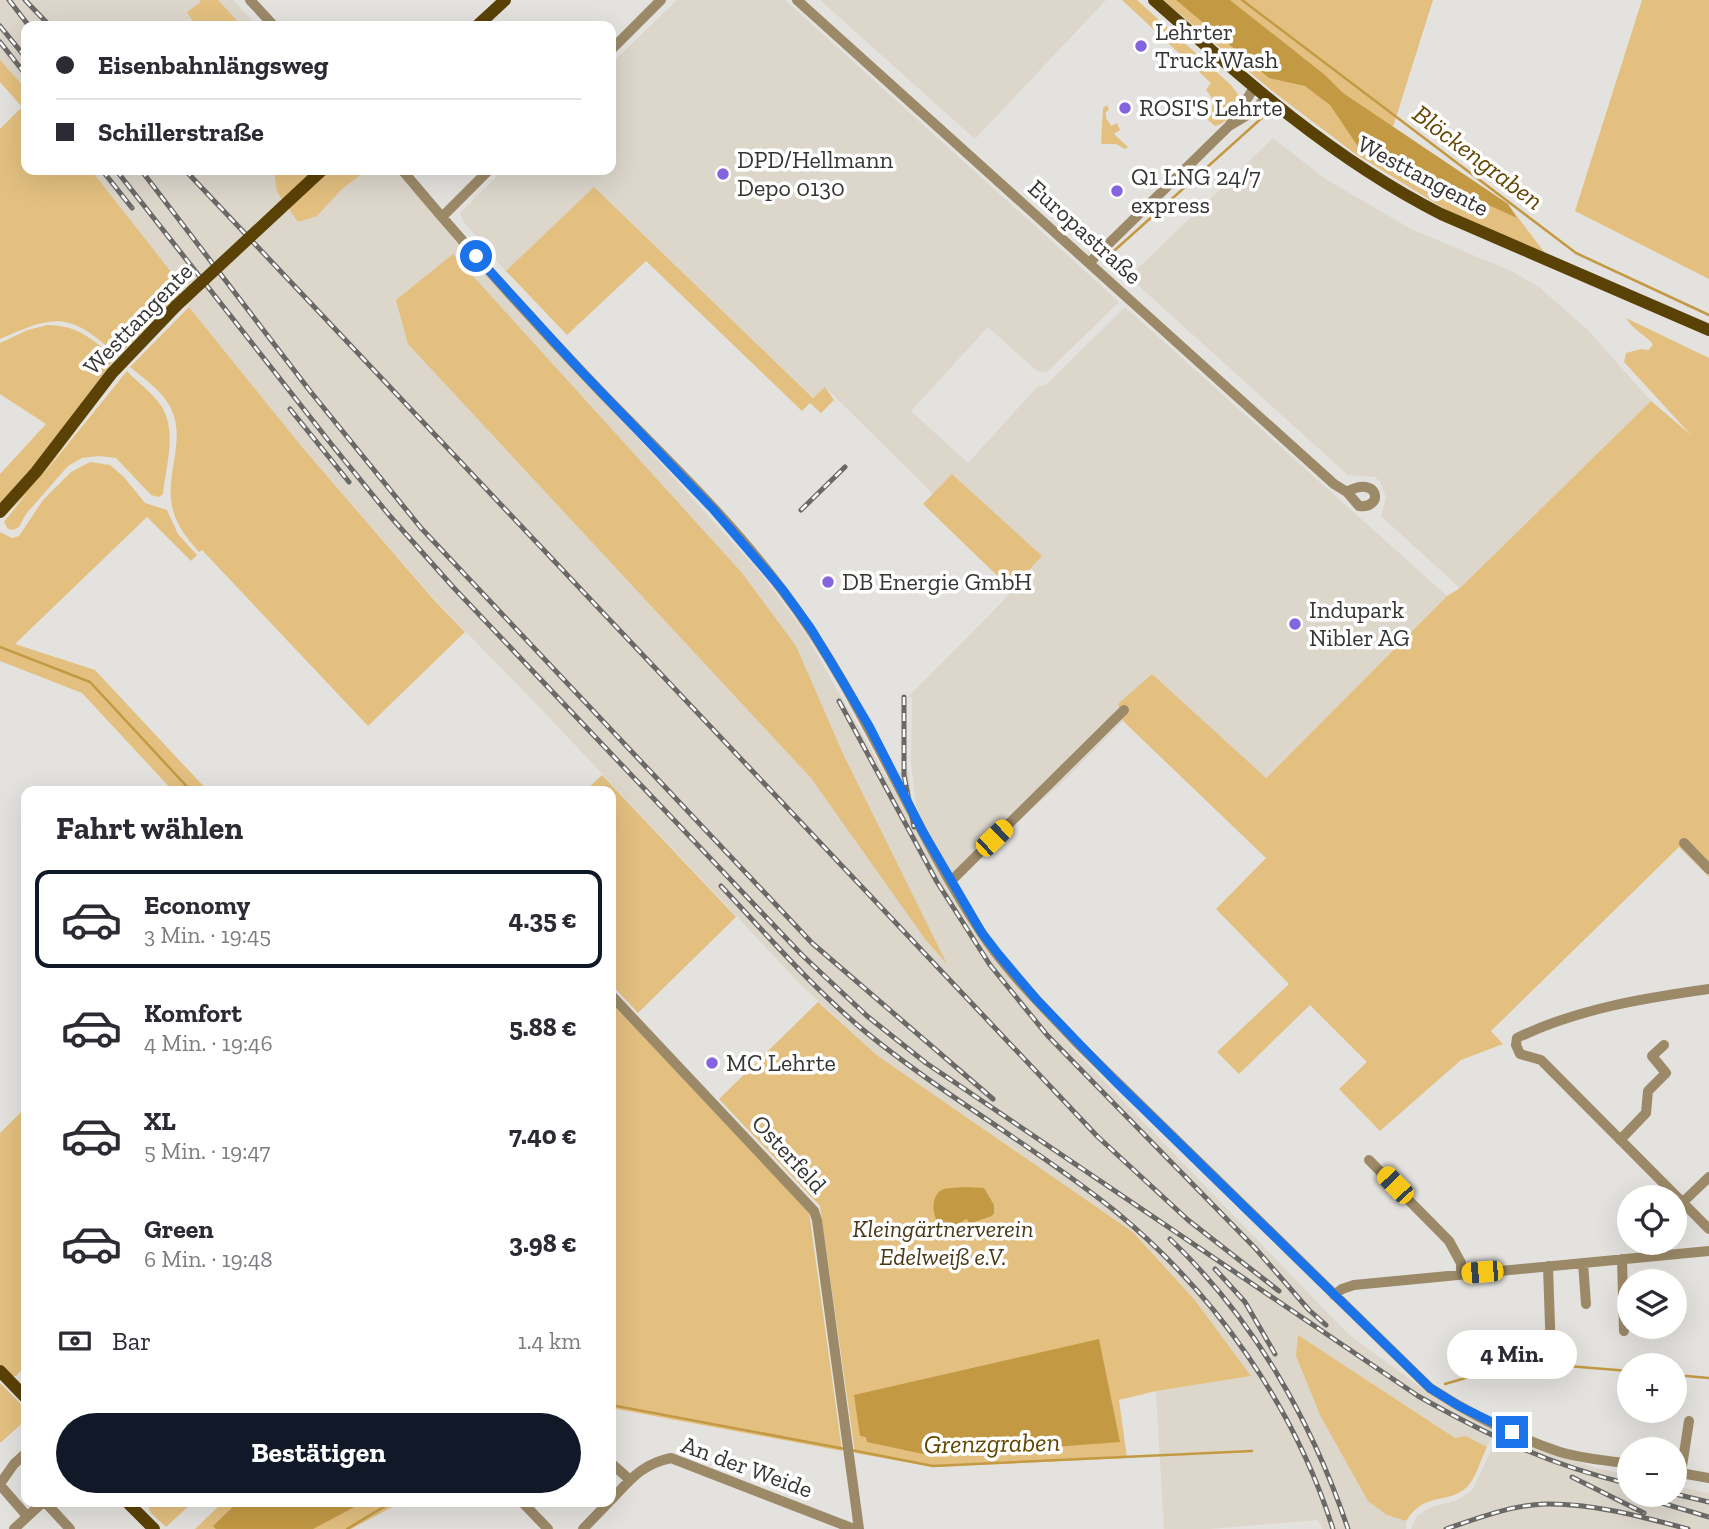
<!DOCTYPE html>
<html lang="de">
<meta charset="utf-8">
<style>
body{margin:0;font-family:"Zilla Slab",serif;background:#f2f2f3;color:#2b2b33;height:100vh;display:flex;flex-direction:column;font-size:26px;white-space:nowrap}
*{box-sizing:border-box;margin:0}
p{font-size:23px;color:#7c7c81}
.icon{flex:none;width:38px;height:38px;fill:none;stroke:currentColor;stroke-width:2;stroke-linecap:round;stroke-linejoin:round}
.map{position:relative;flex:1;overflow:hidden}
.panel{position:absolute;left:21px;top:786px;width:595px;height:721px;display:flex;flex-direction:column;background:#fff;border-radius:14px;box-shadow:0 7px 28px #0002}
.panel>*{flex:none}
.top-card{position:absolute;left:21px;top:21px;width:595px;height:154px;border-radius:14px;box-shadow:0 7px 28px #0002;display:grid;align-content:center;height:154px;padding:0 35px;background:#fff}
.buttons{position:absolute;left:1617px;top:1185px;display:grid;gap:14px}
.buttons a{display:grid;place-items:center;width:70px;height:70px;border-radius:50%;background:#fff;box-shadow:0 7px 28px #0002;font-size:35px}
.end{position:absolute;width:32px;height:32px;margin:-16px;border:9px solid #1a73e8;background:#fff;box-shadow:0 0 0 4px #fff}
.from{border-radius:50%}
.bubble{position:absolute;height:49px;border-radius:24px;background:#fff;box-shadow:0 7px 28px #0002;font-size:23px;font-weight:700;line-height:49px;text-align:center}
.car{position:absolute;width:21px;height:42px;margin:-21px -10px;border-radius:9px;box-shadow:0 0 5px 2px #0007;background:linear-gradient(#f5c518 24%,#345 0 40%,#f5c518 0 76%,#345 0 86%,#f5c518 0)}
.top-card b{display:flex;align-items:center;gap:24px;height:66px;font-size:26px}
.top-card b+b{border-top:2px solid #e1e1e2}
.top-card i{width:18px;height:18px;background:#2b2b33}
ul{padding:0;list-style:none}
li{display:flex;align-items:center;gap:21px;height:98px;margin:0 14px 10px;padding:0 21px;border:4px solid transparent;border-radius:14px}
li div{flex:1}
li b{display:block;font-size:26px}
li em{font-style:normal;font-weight:700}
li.selected{border-color:#111827}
li>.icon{width:63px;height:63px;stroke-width:1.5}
h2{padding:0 35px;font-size:32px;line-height:84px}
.pay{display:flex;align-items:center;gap:18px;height:77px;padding:0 35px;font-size:26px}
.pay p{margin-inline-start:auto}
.action{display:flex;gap:14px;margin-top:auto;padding:14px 35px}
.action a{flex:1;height:80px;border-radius:42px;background:#111827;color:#fff;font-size:28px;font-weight:700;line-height:80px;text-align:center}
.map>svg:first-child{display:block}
</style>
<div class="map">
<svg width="1709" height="1529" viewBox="0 0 1709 1529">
<rect width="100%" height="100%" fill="#e4e2de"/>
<path fill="#dcd6cb" d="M0 0H233L257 26H26V89L0 60Z
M677 0H785L1119 302 1047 372 1037 371 988 327 911 411 968 463 1038 386 1046 385 1125 307 1447 596 1265 778 1118 704 1123 721 1066 779 979 855 951 875 981 939 1072 1048 1348 1334 1430 1394 1458 1411 1496 1430 1487 1447 1466 1436 1455 1438 1298 1335 1387 1515 1406 1521V1529H1323L1318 1520 1209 1529H1164L1156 1391 1250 1376 1194 1299 1134 1232 878 1056 803 987 543 711 435 600 302 447 194 313 169 280 174 277 91 170H394L761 574 805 633 887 778 908 769 913 807 923 824 916 805 911 762 912 697H908L1002 602 1040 557 953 474 933 494 825 387 814 398 594 187 506 272 463 221 460 213 503 170H611V64Z
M820 0H1106L975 139Z
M1273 138 1324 178 1411 229 1513 272 1539 287 1588 330 1651 401 1460 588 1381 516 1386 498 1381 483 1375 477 1348 475 1129 277Z
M1500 1431 1525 1443 1592 1467 1629 1475V1494H1675V1486L1709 1493V1529H1411L1417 1516 1431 1507 1458 1500 1473 1489Z"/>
<path fill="#e3c080" d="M199 0H218L242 26H196L187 12 201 2Z
M1122 0H1137L1231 85 1239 96C1237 109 1228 123 1215 126L1208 120C1212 107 1217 102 1206 90L1211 83Z
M1163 0H1433L1393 127 1507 203 1548 257 1453 214 1354 153 1271 90Z
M1642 0H1709V279L1575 211Z
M0 60 26 89V170H91L175 277 170 280 180 294 118 356C70 313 58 313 0 339V129L22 107 0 82Z
M1107 105 1109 110 1106 112V118L1111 126 1117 123 1120 130 1114 134 1128 147 1125 149 1116 144H1101L1103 108Z
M274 170H367L342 189 317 216 298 222 277 192Z
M594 187 813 398 825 387 834 400 821 413 810 403 802 411 646 261 567 335 506 271Z
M453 254 742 573 796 646 844 756 947 964 925 939 811 778 408 344 396 300Z
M189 307 302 447 434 600 465 632 368 726 202 550 199 552C187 538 176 526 172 506 165 472 188 437 169 405 161 390 143 378 130 367Z
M1626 318 1709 358V877L1679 847 1491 1031 1503 1044 1461 1060 1380 1131 1339 1089 1367 1062 1310 1005 1239 1074 1217 1052 1289 984 1216 909 1266 858 1123 721 1118 704 1152 674 1266 778 1447 596 1460 588 1651 401 1691 435 1624 362 1626 353 1641 349 1649 350 1653 344C1644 334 1632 329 1626 318Z
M47 325C78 325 92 339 115 358L34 468 0 506V474L46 424 0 394V343L28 330Z
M127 371C138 383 153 393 162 407 177 432 166 466 163 494L159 497 151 495 116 458 99 456 82 458 68 466 26 514 19 527 13 530 8 529 4 522 27 493 3 518 4 516 113 381 42 476Z
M90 462 110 465 124 477 145 503 167 510 178 534 197 555 191 561 147 517 15 644 95 670 208 791H173L82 693 0 661V532L12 538 19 536 43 500 71 472Z
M952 474 1042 556 1011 589 923 504Z
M602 775 736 917 638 1013 611 984V791H585Z
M611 1002 809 1212 842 1451 611 1408Z
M818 1002 878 1056 1133 1232 1194 1299 1251 1376 1156 1391 1119 1400 1127 1458 933 1467 855 1453 820 1206 719 1099Z
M26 1107V1365L16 1376H12L0 1365V1133Z
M1298 1335 1455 1438 1466 1436 1487 1447C1481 1459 1476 1478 1467 1487 1446 1506 1426 1490 1406 1521L1387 1515 1368 1501 1321 1417 1296 1356Z
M0 1383 26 1409V1420L0 1443Z
M145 1502H193L166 1527 151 1513Z
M223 1502H402L351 1529H195Z"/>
<path fill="#c39944" d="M1176 0H1230L1325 75 1343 93 1508 204 1517 218 1357 145 1330 105 1305 86 1269 78Z
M964 1187 984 1188 994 1205V1213L992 1216 969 1224 967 1219 964 1220 960 1227 941 1229C934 1220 929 1200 940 1191 945 1187 958 1188 964 1187Z
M1099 1339 1120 1442 932 1456 867 1442 866 1437 860 1436 854 1395Z
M238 1502H364L313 1529H216L213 1526Z"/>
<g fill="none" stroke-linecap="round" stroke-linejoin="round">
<path stroke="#c39944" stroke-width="2.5" d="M1242 0 1576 253 1709 315
M1115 250 1264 116
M0 647 90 682 191 791
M1675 1375 1709 1378
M1445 1384 1500 1368 1531 1363 1629 1371
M611 1405 845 1449
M851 1450 933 1466 1252 1451
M347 1529 392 1502"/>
<path stroke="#9b8968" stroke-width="10" d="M250 0 274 26
M797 0 1334 484 1347 492 1359 506C1385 509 1378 474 1347 492
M611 50 661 0
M1229 126 1254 88
M402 170C465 245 531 319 599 390 662 455 729 518 783 591 864 697 908 822 981 932 1007 972 1044 1007 1076 1042L1430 1388C1470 1414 1515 1437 1560 1452 1583 1459 1606 1460 1629 1464
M442 217 489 170
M1089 263 1229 126 1251 113 1266 98
M1684 843 1709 869
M951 881 1124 710
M1709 989C1645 998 1576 1009 1517 1038L1516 1045 1520 1054 1541 1060 1709 1229
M611 995 814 1211 817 1220 859 1529
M1620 1140 1646 1113 1648 1091 1666 1073 1652 1056 1664 1045
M1369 1160 1449 1241 1461 1263V1274
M1683 1202 1709 1177
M1622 1259 1624 1331
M1583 1263 1586 1304
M1548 1266 1551 1355
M1334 1295 1342 1289 1354 1285 1709 1251
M611 1463 630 1480
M1675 1472 1709 1478
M1681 1473 1689 1421
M0 1484 14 1464 26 1453
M0 1485 27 1516
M611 1500C631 1479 642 1464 671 1458L854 1529
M45 1502 70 1529
M522 1502 548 1529
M14 1529 43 1502
M583 1529 609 1502"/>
<path stroke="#5a4106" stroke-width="12" d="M1154 0C1244 80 1333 159 1441 214L1709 330
M477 26 505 0
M0 512 36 472 112 373 176 306
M0 1371 26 1398
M127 1502 154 1529"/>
<defs>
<path id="rail" d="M9 0 29 26
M25 0 50 26
M0 26 26 58
M0 42 26 75
M102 170 132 208
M116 170 332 445 389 515 453 587 802 955 867 1016 926 1063 1418 1396C1489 1436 1550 1465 1629 1484
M141 170 310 391 421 528 812 943 993 1099
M185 170 1097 1136 1188 1220 1279 1291
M290 409 349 482
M801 510 845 467
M904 697V775L914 827
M839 701 937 882 990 965 1047 1035 1255 1248 1309 1310 1326 1325
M721 886C767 935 811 986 862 1029 942 1095 1034 1146 1115 1211 1215 1293 1294 1406 1333 1529
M1170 1239C1253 1318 1312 1421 1348 1529
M1215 1269 1245 1302 1275 1354
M1572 1477 1644 1513
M1632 1494 1709 1517
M1675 1494 1709 1502
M1446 1529C1478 1518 1512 1505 1545 1504 1593 1503 1643 1517 1688 1529"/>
</defs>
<use href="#rail" stroke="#6a6966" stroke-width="5"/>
<use href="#rail" stroke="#fff" stroke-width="2.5" stroke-dasharray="8" stroke-linecap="butt"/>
<path stroke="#5a4106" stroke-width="12" d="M176 306 322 170"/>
</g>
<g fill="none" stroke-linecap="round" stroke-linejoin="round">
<path stroke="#1a73e8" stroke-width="9" d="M476 256 580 370 713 509 782 589 811 629 840 677 869 726 923 832 982 933 999 955 1037 1000 1115 1081 1430 1388 1459 1406 1512 1432"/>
</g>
<g fill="#8564e0" stroke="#fff" stroke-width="2.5">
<circle cx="1141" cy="46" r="7"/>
<circle cx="1125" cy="108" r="7"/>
<circle cx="723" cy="174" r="7"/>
<circle cx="1117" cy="191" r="7"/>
<circle cx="828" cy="582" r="7"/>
<circle cx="1295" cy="624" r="7"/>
<circle cx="712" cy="1063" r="7"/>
</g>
<g text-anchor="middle" stroke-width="7" stroke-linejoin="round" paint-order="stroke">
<g font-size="24" fill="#363533" stroke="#fff" text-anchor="start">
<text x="1155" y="40">Lehrter<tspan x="1155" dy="28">Truck Wash</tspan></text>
<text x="1139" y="116">ROSI'S Lehrte</text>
<text x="737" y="168">DPD/Hellmann<tspan x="737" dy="28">Depo 0130</tspan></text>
<text x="1131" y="185">Q1 LNG 24/7<tspan x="1131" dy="28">express</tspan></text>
<text x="842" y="590">DB Energie GmbH</text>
<text x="1309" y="618">Indupark<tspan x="1309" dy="28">Nibler AG</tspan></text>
<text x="726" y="1071">MC Lehrte</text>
</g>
<g font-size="24" fill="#363533" stroke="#fff">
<text transform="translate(1423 176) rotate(28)" y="8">Westtangente</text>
<text transform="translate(1085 232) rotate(42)" y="8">Europastraße</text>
<text transform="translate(138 319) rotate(-46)" y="8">Westtangente</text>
<text transform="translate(789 1154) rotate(47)" y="8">Osterfeld</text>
<text transform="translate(747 1467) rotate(20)" y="8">An der Weide</text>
</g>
<g font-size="24" font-style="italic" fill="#4a3814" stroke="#fff">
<text x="943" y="1237">Kleingärtnerverein<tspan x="943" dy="28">Edelweiß e.V.</tspan></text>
</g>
<g font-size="26" font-style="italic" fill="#634600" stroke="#fff">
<text transform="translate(1478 157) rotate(37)" y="9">Blöckengraben</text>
<text transform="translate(992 1443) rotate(-1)" y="9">Grenzgraben</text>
</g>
</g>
</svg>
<div class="buttons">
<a><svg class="icon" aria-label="locate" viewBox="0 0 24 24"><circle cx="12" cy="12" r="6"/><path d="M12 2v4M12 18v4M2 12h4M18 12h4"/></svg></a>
<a><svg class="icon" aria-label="layers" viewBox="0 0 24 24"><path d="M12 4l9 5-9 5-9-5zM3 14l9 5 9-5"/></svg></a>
<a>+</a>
<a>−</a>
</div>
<i class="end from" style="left:476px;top:256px"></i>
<i class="end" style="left:1512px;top:1432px"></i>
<div class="bubble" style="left:1447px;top:1330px;width:130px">4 Min.</div>
<i class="car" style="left:994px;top:838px;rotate:46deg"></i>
<i class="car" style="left:1395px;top:1185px;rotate:316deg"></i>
<i class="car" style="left:1482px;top:1272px;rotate:265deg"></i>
<div class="top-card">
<b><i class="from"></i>Eisenbahnlängsweg</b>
<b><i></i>Schillerstraße</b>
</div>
<section class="panel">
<h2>Fahrt wählen</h2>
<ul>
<li class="selected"><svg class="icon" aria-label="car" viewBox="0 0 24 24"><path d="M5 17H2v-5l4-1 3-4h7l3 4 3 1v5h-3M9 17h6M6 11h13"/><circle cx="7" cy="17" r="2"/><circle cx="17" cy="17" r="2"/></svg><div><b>Economy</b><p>3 Min. · 19:45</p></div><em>4.35 €</em></li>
<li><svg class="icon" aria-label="car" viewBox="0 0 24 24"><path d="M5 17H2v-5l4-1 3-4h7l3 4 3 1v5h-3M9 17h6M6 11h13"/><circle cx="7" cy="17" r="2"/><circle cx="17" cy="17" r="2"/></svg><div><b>Komfort</b><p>4 Min. · 19:46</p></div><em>5.88 €</em></li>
<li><svg class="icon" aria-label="car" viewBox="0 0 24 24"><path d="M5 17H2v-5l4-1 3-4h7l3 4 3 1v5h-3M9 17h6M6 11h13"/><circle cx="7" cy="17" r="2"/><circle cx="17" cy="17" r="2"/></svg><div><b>XL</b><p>5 Min. · 19:47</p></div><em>7.40 €</em></li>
<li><svg class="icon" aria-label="car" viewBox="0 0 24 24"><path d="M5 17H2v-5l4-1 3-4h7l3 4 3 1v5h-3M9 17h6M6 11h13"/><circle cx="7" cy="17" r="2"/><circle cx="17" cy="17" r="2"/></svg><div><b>Green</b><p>6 Min. · 19:48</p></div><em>3.98 €</em></li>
</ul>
<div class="pay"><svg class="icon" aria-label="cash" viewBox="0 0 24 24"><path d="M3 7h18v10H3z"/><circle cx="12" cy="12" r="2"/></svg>Bar<p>1.4 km</p></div>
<div class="action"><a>Bestätigen</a></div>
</section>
</div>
